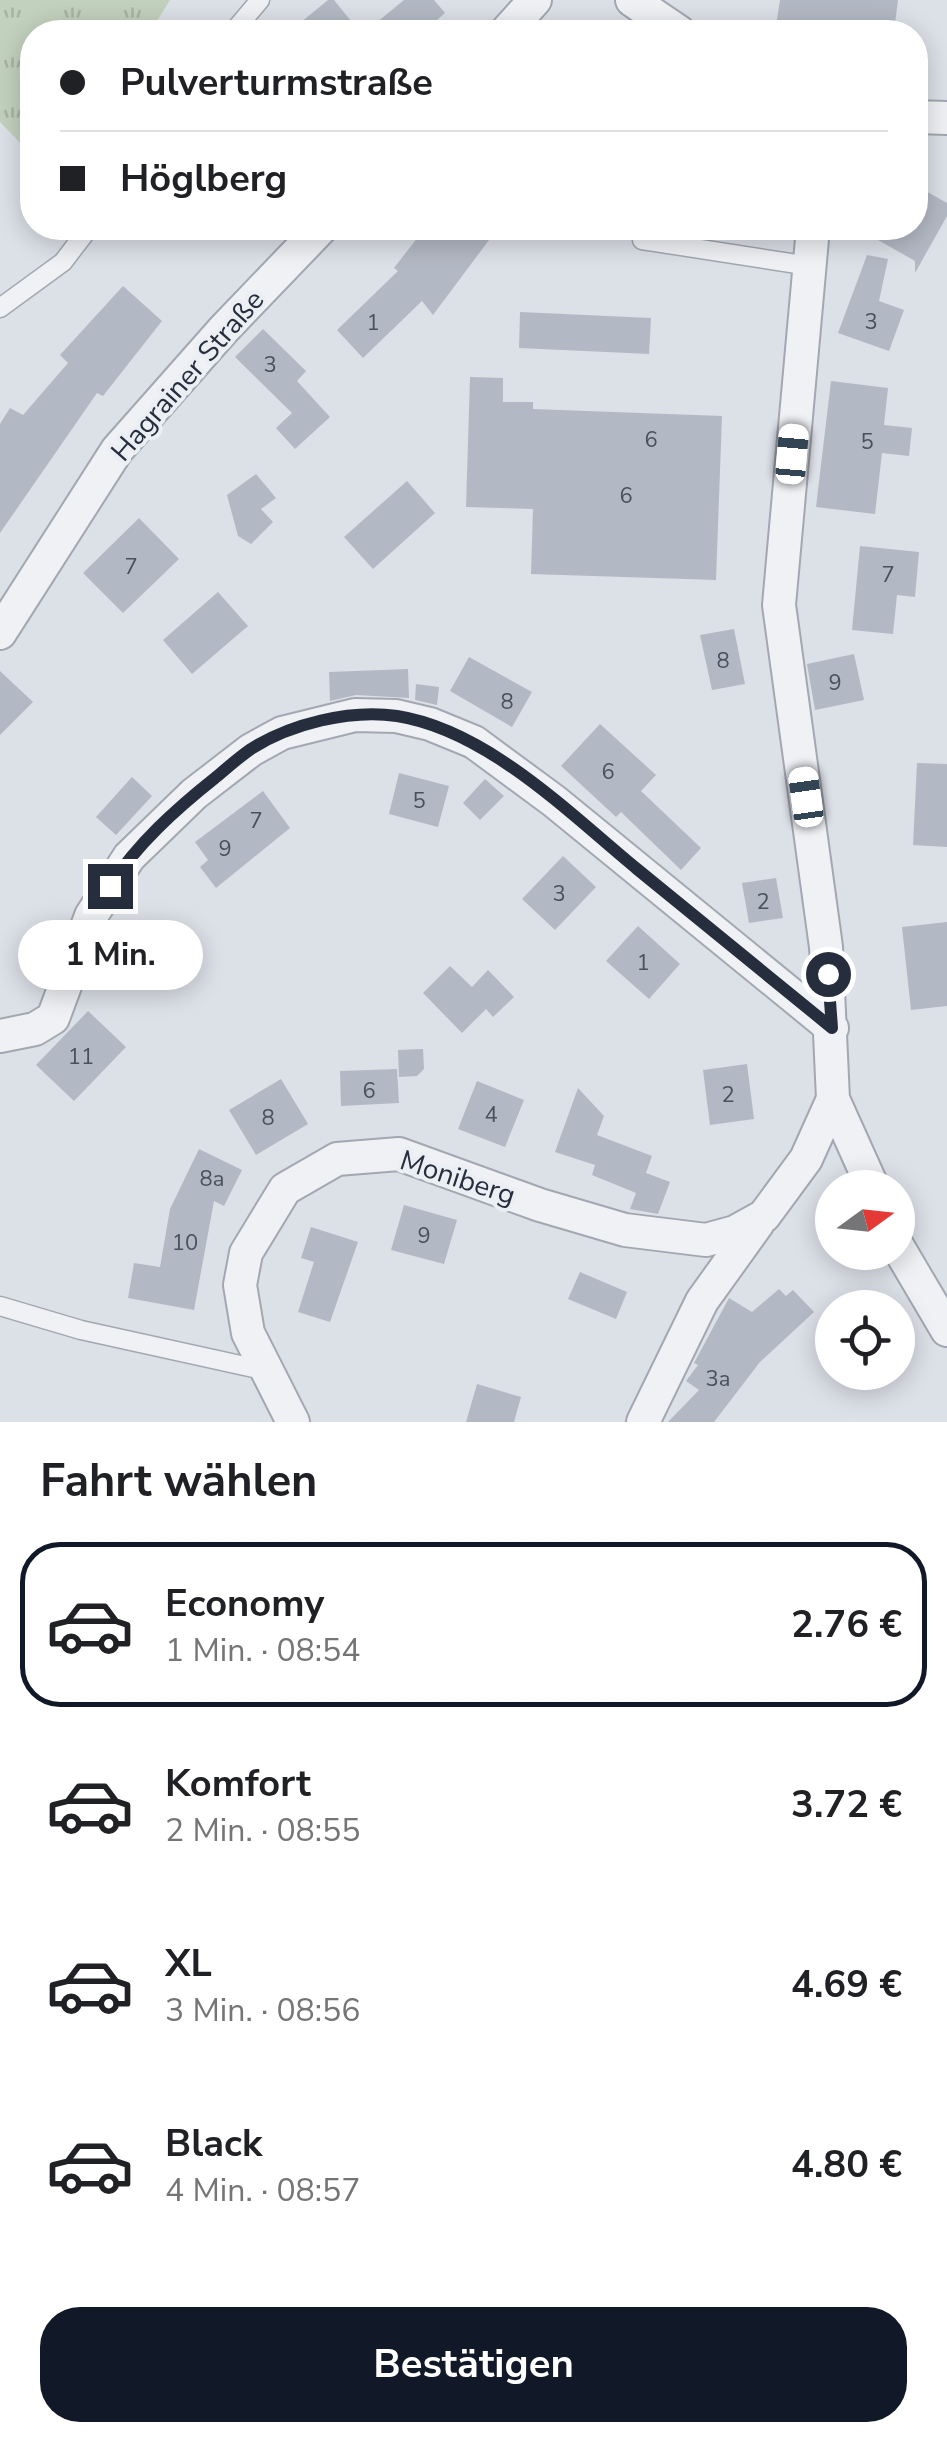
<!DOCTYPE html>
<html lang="de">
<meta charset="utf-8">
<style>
body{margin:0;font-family:"Nunito Sans",sans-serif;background:#f6f6f6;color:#202124;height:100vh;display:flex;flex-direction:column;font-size:38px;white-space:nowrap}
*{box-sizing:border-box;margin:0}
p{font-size:32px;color:#757577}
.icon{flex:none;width:55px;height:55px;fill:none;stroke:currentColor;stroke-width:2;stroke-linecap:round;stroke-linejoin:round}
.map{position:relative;height:1422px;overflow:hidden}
.panel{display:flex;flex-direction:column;background:#fff;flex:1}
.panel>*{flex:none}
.top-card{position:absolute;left:20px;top:20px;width:908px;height:220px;border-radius:40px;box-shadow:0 5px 25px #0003;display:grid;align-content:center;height:220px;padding:0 40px;background:#fff}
.needle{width:65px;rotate:75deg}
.buttons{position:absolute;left:815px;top:1170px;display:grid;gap:20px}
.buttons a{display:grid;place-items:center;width:100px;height:100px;border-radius:50%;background:#fff;box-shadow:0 5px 25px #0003;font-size:50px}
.end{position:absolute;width:45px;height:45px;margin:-22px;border:12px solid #262e3d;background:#fff;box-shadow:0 0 0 5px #fff}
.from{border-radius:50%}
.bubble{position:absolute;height:70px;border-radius:35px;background:#fff;box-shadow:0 5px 25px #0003;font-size:32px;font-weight:700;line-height:70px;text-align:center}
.car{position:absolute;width:30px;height:60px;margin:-30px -15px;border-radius:12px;box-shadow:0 0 8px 2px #0007;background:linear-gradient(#fff 24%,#345 0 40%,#fff 0 76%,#345 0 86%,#fff 0)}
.top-card b{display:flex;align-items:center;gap:35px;height:95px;font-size:38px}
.top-card b+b{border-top:2px solid #e0e0e0}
.top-card i{width:25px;height:25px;background:#202124}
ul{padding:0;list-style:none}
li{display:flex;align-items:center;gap:30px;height:165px;margin:0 20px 15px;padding:0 20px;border:5px solid transparent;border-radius:40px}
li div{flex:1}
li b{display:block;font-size:38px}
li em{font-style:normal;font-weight:700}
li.current{border-color:#111827}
li>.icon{width:90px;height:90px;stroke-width:1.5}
h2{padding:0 40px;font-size:45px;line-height:120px}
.button{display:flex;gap:20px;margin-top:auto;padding:20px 40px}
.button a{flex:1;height:115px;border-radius:40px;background:#111827;color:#fff;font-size:40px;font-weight:700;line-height:115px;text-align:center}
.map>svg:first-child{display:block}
</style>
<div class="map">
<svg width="947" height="1422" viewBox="0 0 947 1422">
<defs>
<pattern id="grass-tufts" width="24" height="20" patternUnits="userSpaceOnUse" patternTransform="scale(2.5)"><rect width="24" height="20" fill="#c2d1bd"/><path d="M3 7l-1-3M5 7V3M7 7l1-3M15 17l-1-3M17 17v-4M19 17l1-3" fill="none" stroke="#a7b4a3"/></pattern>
</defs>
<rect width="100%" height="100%" fill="#dce0e7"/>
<path fill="url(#grass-tufts)" d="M0 0H170L150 32H32V155L0 122Z"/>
<path fill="#b3b9c4" d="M328 0H334L360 32H289Z
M404 0H434L445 13 423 32H365Z
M780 0H898L894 32H775Z
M915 185 947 203V216L915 273V261L857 228H915Z
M425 228H498L433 315 422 301 363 358 337 330 398 271 394 268Z
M867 255 888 259 879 301 904 310 889 351 838 333Z
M123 286 162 321 103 396 97 393 0 533V424L10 408 23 415 68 363 60 355Z
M520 312 651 318 649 354 519 348Z
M263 329 306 371 297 381 330 417 295 449 276 428 292 413 235 357Z
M470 377 503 378V402H533V409L722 416 716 580 531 574 533 509 466 507Z
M831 381 888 388 884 425 912 428 909 456 882 453 875 514 816 507Z
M256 474 276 498 261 509 273 522 251 544 238 536 227 495Z
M407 481 435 513 373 569 344 537Z
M139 518 179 559 123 613 83 573Z
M860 546 919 552 915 597 897 595 893 634 852 630Z
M218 592 248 626 192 674 163 640Z
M734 629 745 684 712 690 700 635Z
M854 654 864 700 815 710 807 664Z
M469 657 532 692 512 727 450 691Z
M408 669 409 698 356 695 330 701 329 672Z
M0 671 33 702 0 735Z
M416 684 439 687 437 705 415 700Z
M600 724 656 775 641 791 701 848 681 870 621 812 616 817 561 766Z
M917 763 947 764V847L913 845Z
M399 773 449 786 438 827 389 814Z
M132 777 152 796 116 835 96 817Z
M485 779 504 796 480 820 463 803Z
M263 791 290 828 216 888 200 867 208 860 195 842Z
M563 856 596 887 555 930 522 899Z
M776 878 783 918 749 923 742 883Z
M947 922V1006L911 1010 902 927Z
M638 926 680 964 649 999 606 961Z
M450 966 472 987 488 970 514 997 493 1017 486 1009 462 1033 423 993Z
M88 1011 126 1047 74 1101 36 1065Z
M423 1049 424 1069 417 1076 399 1077 398 1050Z
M747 1064 754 1119 710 1125 703 1070Z
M397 1069 399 1103 341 1106 340 1071Z
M281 1079 308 1124 256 1155 229 1110Z
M477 1081 524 1100 505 1147 458 1129Z
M578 1088 604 1116 597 1135 652 1156 646 1173 670 1182 658 1214 630 1209 636 1193 592 1175 595 1165 555 1152Z
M199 1149 242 1170 224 1206 214 1201 194 1310 128 1298 134 1263 160 1267 170 1209Z
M404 1205 457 1220 444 1264 391 1250Z
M311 1227 358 1242 330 1322 298 1312 314 1262 301 1258Z
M580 1272 627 1292 616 1319 568 1299Z
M779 1289 786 1296 793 1290 814 1312 760 1362 714 1422H668L699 1390 686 1381 698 1365 694 1363 729 1298 752 1312Z
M477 1384 521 1397 514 1422H466Z"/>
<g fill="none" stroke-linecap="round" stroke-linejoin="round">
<defs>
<path id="lane" d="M233 32 260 0
M642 240 810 266
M0 308 63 262 89 228
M0 1306 81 1330 267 1371"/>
<path id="street" d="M632 0 679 32
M506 32 535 0
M915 117 947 118
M813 228 779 605 826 947 833 1099 873 1188
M0 633 117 450 224 329 321 228
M0 1036 35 1029 53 1018 91 916 129 857 194 794 251 750 282 733 355 715 396 716 430 724 474 742 554 801 832 1028
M898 1247 947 1330
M293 1422 248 1333 240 1285 246 1253 285 1189 337 1159 399 1154 540 1205 625 1230 706 1240 735 1232 764 1216 806 1159 833 1099
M643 1422 702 1301 758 1223"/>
</defs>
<use href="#lane" stroke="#a2a7b1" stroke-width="21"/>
<use href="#street" stroke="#a2a7b1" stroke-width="36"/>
<use href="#lane" stroke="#eff1f5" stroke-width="18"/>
<use href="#street" stroke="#eff1f5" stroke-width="32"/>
</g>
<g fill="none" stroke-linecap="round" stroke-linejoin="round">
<path stroke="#262e3d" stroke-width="12" d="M110 886C137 844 176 809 215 778 227 768 238 758 251 749 290 724 350 709 397 716 487 730 569 813 637 869 702 922 767 975 832 1028L828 974"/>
</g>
<g text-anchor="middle" stroke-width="8" stroke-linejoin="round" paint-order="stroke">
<g font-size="22" fill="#49515f">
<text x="871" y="329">3</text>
<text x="373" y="330">1</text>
<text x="270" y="372">3</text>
<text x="651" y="447">6</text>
<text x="867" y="449">5</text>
<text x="626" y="503">6</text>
<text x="131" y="574">7</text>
<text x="888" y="582">7</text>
<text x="723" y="668">8</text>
<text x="835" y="690">9</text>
<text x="507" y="709">8</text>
<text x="608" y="779">6</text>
<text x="419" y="808">5</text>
<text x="256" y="828">7</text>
<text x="225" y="856">9</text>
<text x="559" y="901">3</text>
<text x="763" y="909">2</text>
<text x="643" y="970">1</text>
<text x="81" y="1064">11</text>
<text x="369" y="1098">6</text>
<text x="728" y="1102">2</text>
<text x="491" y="1122">4</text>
<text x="268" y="1125">8</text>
<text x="212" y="1186">8a</text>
<text x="424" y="1243">9</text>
<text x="185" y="1250">10</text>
<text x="718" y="1386">3a</text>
</g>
<g font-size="28" fill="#262e3d" stroke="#ebeff4">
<text transform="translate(187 375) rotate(-49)" y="10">Hagrainer Straße</text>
<text transform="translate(458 1177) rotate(18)" y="10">Moniberg</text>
</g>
</g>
</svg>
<div class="buttons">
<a><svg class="needle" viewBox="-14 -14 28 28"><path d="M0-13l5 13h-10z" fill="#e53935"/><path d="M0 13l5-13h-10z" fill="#757577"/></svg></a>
<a><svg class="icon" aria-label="locate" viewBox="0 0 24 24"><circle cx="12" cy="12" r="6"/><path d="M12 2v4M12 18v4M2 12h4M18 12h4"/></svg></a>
</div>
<i class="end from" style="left:828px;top:974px"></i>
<i class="end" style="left:110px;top:886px"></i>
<div class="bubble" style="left:18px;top:920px;width:185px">1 Min.</div>
<i class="car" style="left:792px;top:454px;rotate:5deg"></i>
<i class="car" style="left:806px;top:797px;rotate:352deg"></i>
<div class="top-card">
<b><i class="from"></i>Pulverturmstraße</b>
<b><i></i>Höglberg</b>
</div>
</div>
<section class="panel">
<h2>Fahrt wählen</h2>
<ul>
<li class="current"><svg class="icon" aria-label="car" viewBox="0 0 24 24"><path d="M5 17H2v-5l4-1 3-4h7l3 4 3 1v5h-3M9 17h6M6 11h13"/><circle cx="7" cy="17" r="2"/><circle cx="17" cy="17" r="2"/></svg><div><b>Economy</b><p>1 Min. · 08:54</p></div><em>2.76 €</em></li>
<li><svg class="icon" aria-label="car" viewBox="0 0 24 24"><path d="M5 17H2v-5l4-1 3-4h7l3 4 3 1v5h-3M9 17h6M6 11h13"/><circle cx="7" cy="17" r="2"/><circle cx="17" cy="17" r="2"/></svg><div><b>Komfort</b><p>2 Min. · 08:55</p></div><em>3.72 €</em></li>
<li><svg class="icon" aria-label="car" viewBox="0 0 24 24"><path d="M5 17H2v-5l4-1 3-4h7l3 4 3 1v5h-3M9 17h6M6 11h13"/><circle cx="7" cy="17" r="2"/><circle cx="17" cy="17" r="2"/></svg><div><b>XL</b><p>3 Min. · 08:56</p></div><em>4.69 €</em></li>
<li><svg class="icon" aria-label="car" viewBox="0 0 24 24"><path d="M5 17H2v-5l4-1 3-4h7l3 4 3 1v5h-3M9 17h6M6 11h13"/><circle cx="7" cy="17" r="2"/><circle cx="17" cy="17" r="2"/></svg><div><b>Black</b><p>4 Min. · 08:57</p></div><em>4.80 €</em></li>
</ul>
<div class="button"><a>Bestätigen</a></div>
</section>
